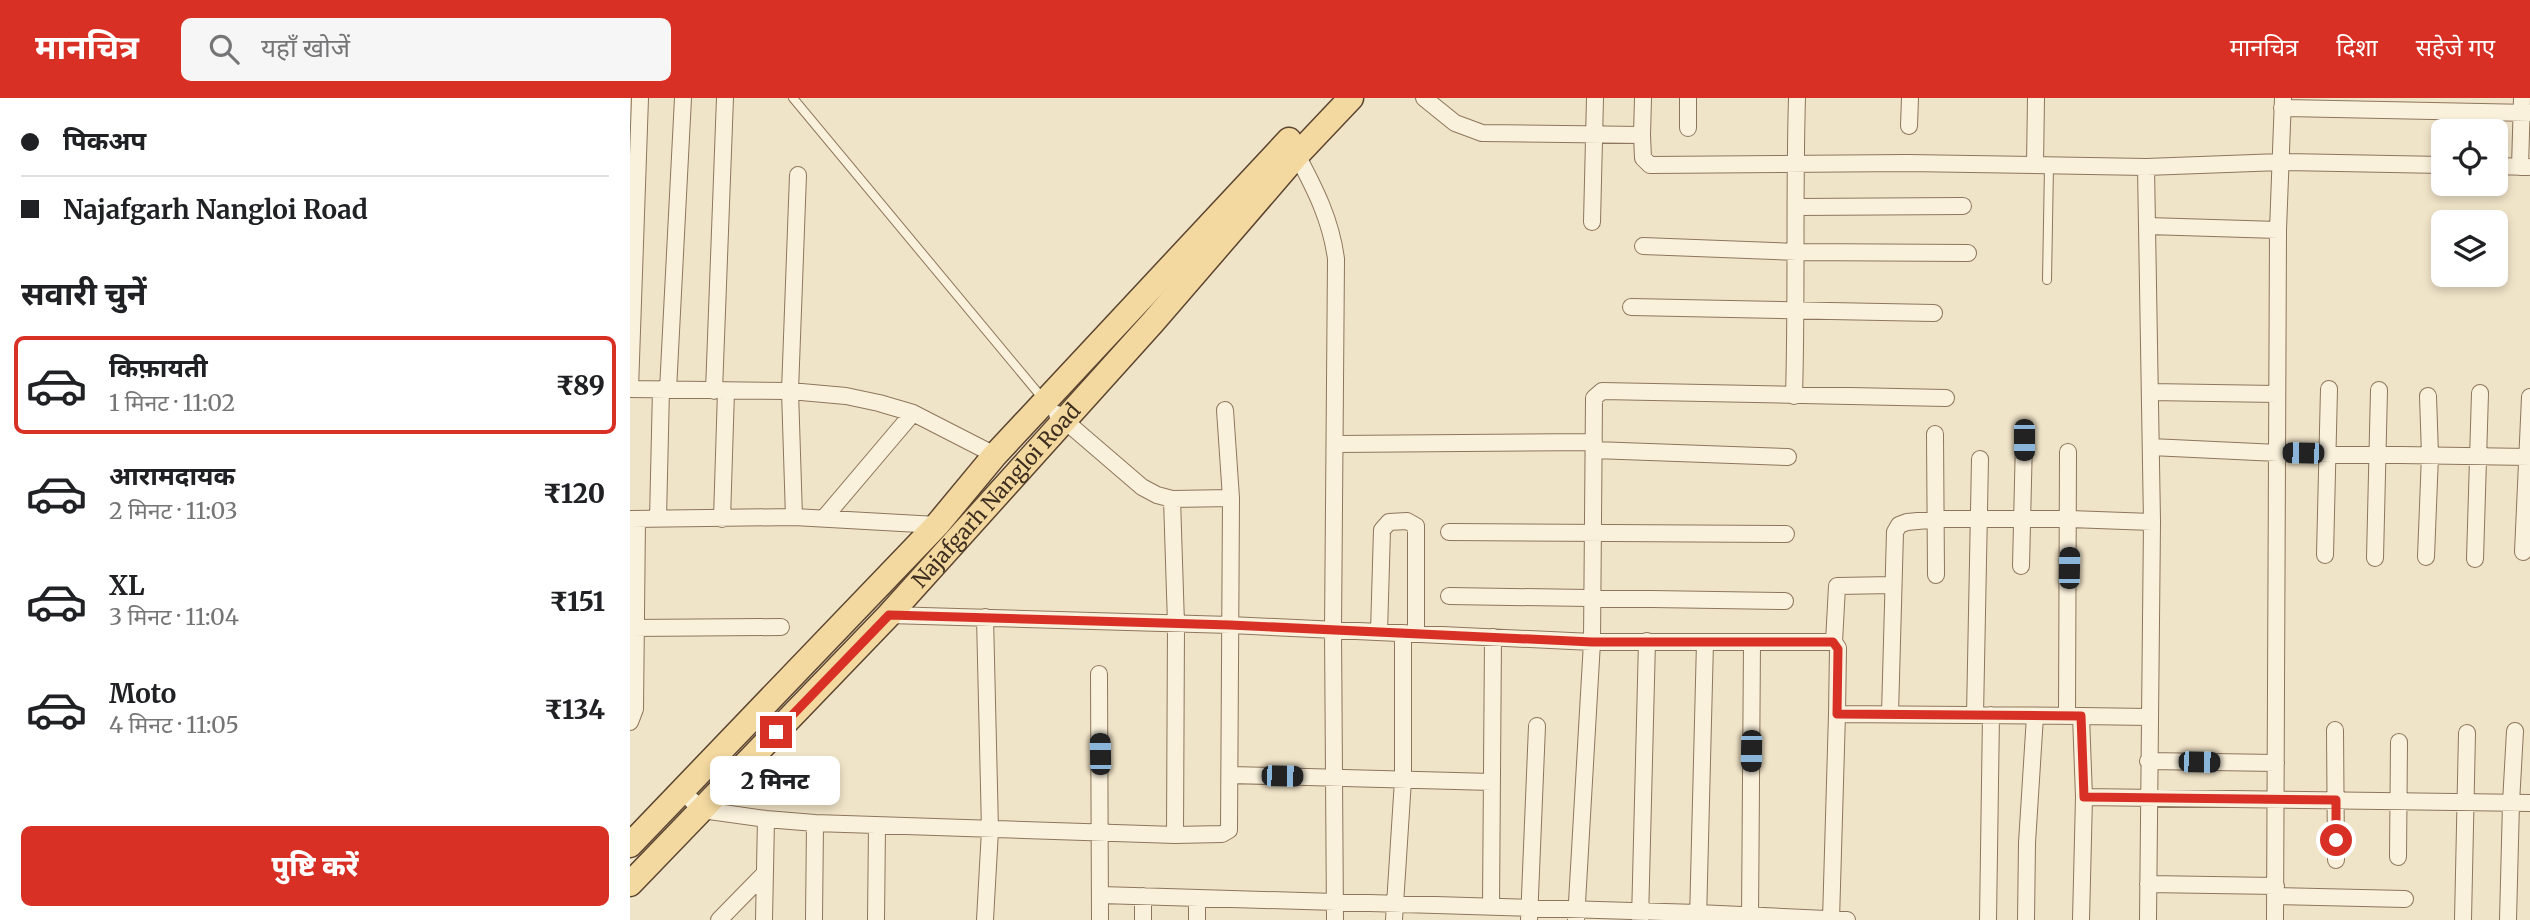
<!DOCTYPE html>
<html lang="hi">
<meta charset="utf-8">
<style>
body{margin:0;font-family:Merriweather,"Noto Sans Devanagari",serif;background:#f6f6f6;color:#202124;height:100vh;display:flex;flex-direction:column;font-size:26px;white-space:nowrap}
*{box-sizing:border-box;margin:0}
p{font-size:23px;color:#757577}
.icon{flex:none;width:38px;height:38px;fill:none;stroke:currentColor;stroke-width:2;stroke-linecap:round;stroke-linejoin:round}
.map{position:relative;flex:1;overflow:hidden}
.panel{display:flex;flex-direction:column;background:#fff;width:630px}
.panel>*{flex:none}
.top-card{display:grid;align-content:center;height:154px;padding:0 21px;background:#fff}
.tools{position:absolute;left:1801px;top:21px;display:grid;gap:14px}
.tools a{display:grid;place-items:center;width:77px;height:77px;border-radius:10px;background:#fff;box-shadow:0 4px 10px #0003;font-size:35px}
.end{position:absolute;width:32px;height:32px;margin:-16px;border:9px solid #d93025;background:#fff;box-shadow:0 0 0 4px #fff}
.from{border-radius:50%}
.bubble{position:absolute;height:49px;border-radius:10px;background:#fff;box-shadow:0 4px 10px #0003;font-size:23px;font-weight:800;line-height:49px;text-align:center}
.car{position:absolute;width:21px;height:42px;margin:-21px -10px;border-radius:9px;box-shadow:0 0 5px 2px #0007;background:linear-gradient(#222 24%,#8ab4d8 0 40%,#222 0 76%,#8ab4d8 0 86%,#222 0)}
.top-card b{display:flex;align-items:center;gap:24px;height:66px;font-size:26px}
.top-card b+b{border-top:2px solid #e0e0e0}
.top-card i{width:18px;height:18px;background:#202124}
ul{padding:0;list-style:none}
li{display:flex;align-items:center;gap:21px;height:98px;margin:0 14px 10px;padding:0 7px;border:4px solid transparent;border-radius:10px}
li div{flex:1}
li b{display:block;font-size:26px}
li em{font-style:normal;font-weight:800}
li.current{border-color:#d93025}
li>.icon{width:63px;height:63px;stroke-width:1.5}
h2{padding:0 21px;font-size:32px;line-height:84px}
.cta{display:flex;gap:14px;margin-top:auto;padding:14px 21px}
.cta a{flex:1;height:80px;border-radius:10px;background:#d93025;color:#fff;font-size:28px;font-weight:800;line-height:80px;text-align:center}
header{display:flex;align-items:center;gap:42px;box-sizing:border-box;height:98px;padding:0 35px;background:#d93025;color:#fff}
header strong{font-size:33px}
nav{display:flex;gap:38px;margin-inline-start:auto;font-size:24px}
.search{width:490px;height:63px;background:#f6f6f6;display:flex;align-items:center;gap:18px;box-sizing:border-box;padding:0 24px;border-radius:10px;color:#757577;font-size:26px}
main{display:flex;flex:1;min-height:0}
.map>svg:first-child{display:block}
</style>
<header>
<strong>मानचित्र</strong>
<div class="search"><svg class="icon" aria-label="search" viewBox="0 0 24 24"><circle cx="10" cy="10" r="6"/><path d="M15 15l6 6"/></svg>यहाँ खोजें</div>
<nav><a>मानचित्र</a><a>दिशा</a><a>सहेजे गए</a></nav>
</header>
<main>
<section class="panel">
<div class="top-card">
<b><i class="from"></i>पिकअप</b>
<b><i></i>Najafgarh Nangloi Road</b>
</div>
<h2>सवारी चुनें</h2>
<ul>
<li class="current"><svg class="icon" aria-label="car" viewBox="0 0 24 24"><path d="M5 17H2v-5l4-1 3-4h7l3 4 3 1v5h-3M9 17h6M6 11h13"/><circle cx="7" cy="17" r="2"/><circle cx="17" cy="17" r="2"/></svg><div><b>किफ़ायती</b><p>1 मिनट · 11:02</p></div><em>₹89</em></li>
<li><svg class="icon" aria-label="car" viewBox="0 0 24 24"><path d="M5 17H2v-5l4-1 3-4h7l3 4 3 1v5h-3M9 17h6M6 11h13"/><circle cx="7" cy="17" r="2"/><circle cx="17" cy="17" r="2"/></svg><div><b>आरामदायक</b><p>2 मिनट · 11:03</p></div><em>₹120</em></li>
<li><svg class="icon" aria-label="car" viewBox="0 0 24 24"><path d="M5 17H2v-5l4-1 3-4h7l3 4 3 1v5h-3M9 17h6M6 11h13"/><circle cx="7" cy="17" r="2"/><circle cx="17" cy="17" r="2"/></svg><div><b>XL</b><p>3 मिनट · 11:04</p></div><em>₹151</em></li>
<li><svg class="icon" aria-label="car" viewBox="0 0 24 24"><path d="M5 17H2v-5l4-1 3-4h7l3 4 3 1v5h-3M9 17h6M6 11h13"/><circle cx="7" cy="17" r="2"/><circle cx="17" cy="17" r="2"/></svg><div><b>Moto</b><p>4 मिनट · 11:05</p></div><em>₹134</em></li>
</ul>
<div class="cta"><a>पुष्टि करें</a></div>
</section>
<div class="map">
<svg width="1900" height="822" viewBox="0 0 1900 822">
<rect width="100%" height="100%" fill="#f0e4c8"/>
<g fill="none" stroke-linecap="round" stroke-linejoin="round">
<defs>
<path id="service" d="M163 0 414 302
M1417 182 1419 68"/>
<path id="minor" d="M794 0 825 25 852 35 1012 37 1013 60 1020 67 1278 65 1516 69 1651 64 1813 67
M1652 10 1900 15
M1279 28 1280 0
M1058 30V0
M1012 37 1013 0
M667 57C685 91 701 122 706 161L703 532 705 822
M1405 67 1406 0
M1866 68 1898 69
M1516 69 1522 424
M1890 69 1892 0
M1166 109 1333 108
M962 124 965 0
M1518 128 1648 132
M1013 148 1167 154 1338 155
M1001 209 1304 215
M0 291 160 293 216 298 249 305 283 315 365 357
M0 291 10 0
M38 292 53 0
M84 293 95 0
M1520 294 1647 296
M1164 298C1167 198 1164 99 1167 0
M427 316 512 389 527 397 542 401 546 526 545 737
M1305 336 1306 477
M706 346 964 344
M1521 349 1648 355 1900 359
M964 352 1158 359
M542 401 601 400
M164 419 160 293 168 77
M194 420 283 315
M0 421 164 419 307 427
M28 421 31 291
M92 421 96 293
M819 434 1156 436
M1893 454 1900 299
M1695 457 1699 291
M1796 459 1800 357 1798 298
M1745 460 1749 292
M1845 461 1850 295
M1391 468 1394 342
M819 498 1155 503
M259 517 600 527 962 544 964 300 972 293 1316 300
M355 519 360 732 355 822
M0 530 151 529
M749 534 752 432 759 424 777 423 786 428V536
M1204 544 1207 488 1263 487
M469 576 470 822
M1260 616 1265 434 1269 427 1277 424 1309 421H1440L1522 424 1518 822
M1345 617 1350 361
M1437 618 1438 354
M1451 618 1519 619
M0 624 5 611 7 421
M1705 632 1706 762
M1518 663 1646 665
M600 677 862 684
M52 693 72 712 136 721 185 725 545 737 592 736 599 732 601 400 595 312
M1768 759 1769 644
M1518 786 1646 788
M471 797 1068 815 1217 822
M1646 798 1775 801
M861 809 863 539
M89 822 135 775
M134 822 136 721
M184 822 185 725
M246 822 247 728
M513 822V798
M567 822V800
M764 822 773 682V535
M899 822 907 628
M946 822 962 544H1204L1208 550 1207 616 1451 618 1454 699 1900 705
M1010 822 1017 543
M1068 822 1075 544
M1120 822 1122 544
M1201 822 1207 616
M1358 822 1361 617
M1396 822 1397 745 1405 618
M1451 822 1454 699
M1645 822 1648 132 1653 0
M1833 822 1837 635
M1878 822 1881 705 1885 633"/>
<g id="primary">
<path d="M0 747 307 427 365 357 659 42"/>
<path id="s1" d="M0 786 259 517 523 224 667 57 721 0"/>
</g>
</defs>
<use href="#service" stroke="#8d765c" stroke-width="10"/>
<use href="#minor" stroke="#8d765c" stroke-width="18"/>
<use href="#primary" stroke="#5b4430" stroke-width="27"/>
<use href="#service" stroke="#faf1dc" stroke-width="8"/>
<use href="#minor" stroke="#faf1dc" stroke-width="16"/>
<use href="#primary" stroke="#f3d9a0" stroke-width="24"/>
</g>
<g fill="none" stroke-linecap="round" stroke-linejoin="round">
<path stroke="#d93025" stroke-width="9" d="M146 634 259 517 600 527 962 544H1203L1208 551 1207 616 1451 618 1454 699 1706 702V742"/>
</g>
<g text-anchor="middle" stroke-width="6" stroke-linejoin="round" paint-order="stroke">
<g font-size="21" fill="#3d2e20" stroke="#f7eed8">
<text dy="7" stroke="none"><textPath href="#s1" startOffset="534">Najafgarh Nangloi Road</textPath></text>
</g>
</g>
</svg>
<div class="tools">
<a><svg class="icon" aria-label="locate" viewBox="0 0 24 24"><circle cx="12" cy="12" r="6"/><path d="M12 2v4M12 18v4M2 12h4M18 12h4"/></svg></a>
<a><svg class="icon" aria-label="layers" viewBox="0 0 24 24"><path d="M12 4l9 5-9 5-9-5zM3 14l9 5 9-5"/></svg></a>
</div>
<i class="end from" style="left:1706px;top:742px"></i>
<i class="end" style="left:146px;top:634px"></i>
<div class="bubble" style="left:80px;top:658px;width:130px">2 मिनट</div>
<i class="car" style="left:1394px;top:342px;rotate:180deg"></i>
<i class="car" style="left:1673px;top:355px;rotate:271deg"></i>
<i class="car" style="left:1439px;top:470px;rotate:1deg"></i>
<i class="car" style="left:1121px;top:653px;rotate:181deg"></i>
<i class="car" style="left:470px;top:656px;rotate:359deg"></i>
<i class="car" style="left:1569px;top:664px;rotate:91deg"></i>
<i class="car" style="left:652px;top:678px;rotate:91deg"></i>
</div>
</main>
